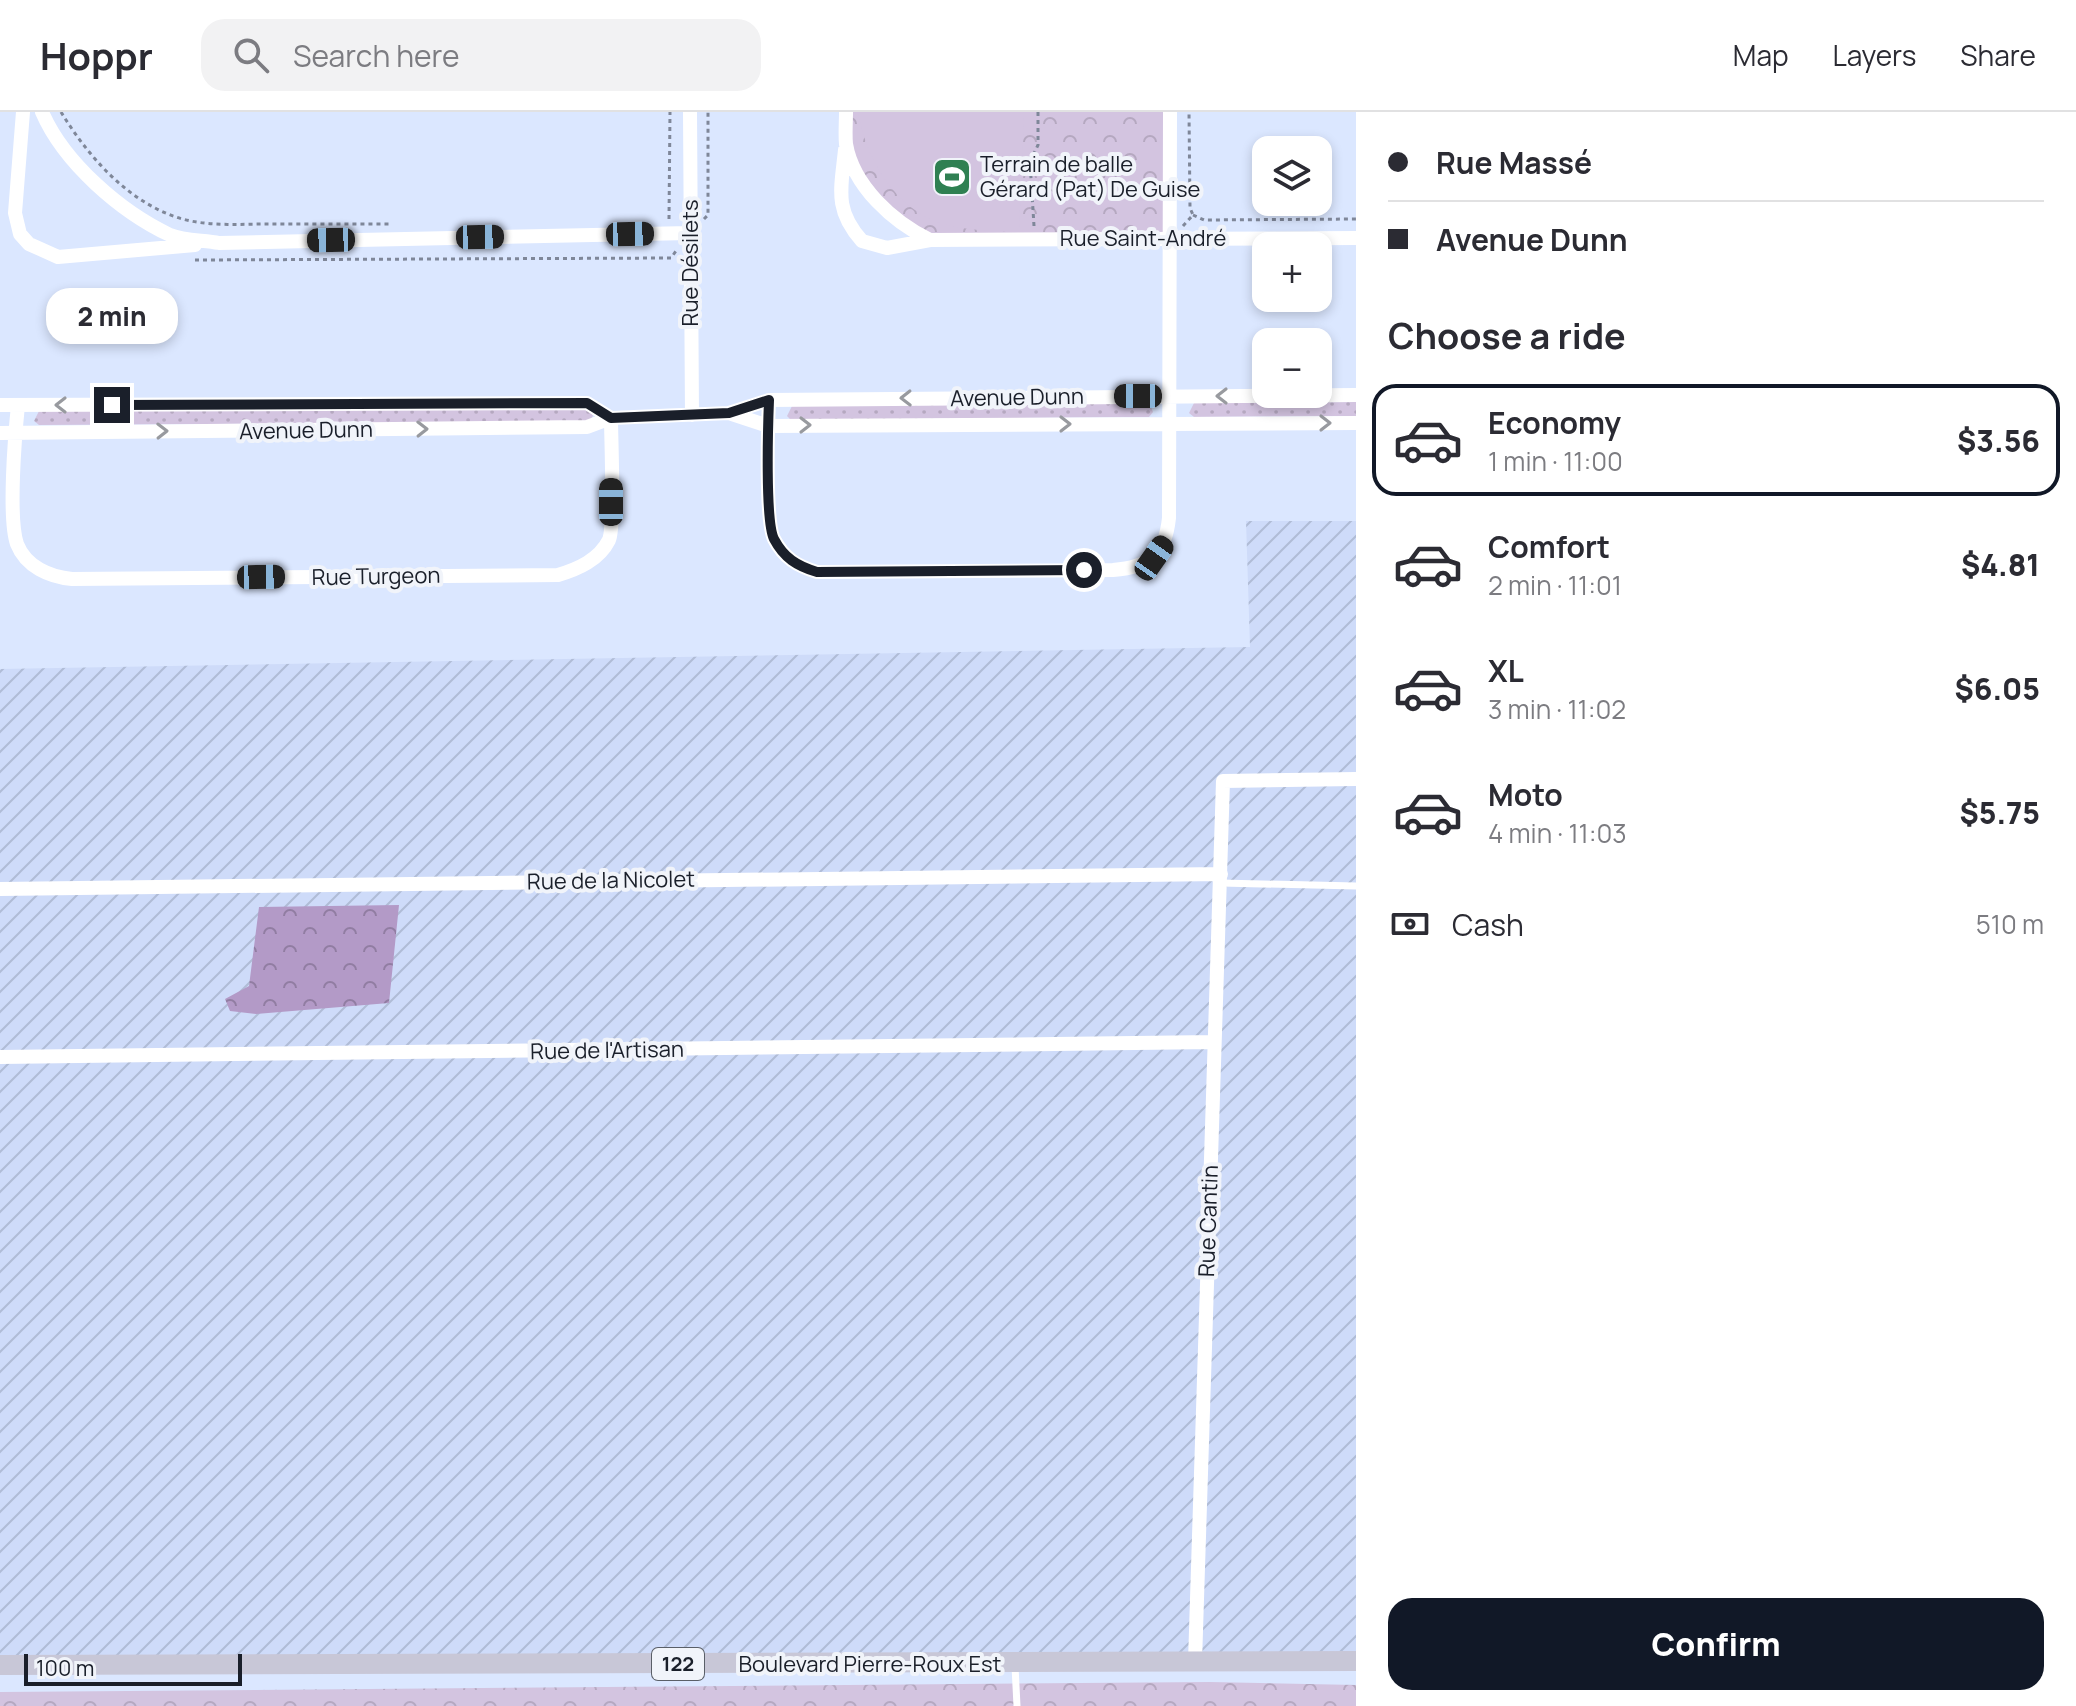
<!DOCTYPE html>
<meta charset="utf-8">
<style>
body{margin:0;font-family:Manrope,sans-serif;background:#f2f2f3;color:#2b2b33;height:100vh;display:flex;flex-direction:column;font-size:30px;white-space:nowrap}
*{box-sizing:border-box;margin:0}
p{font-size:26px;color:#7c7c81}
.icon{flex:none;width:44px;height:44px;fill:none;stroke:currentColor;stroke-width:2;stroke-linecap:round;stroke-linejoin:round}
.map{position:relative;flex:1;overflow:hidden}
.side{display:flex;flex-direction:column;background:#fff;width:720px}
.side>*{flex:none}
.banner{display:grid;align-content:center;height:176px;padding:0 32px;background:#fff}
.buttons{position:absolute;left:1252px;top:24px;display:grid;gap:16px}
.buttons a{display:grid;place-items:center;width:80px;height:80px;border-radius:16px;background:#fff;box-shadow:0 4px 12px #0003;font-size:40px}
.scale{position:absolute;left:24px;bottom:20px;width:218px;box-sizing:border-box;padding-left:8px;border:4px solid #1a1f2a;border-top:0;font-size:22px;line-height:28px;white-space:nowrap;color:#1a1f2a;-webkit-text-stroke:6px #f1f4fa;paint-order:stroke}
.end{position:absolute;width:36px;height:36px;margin:-18px;border:10px solid #1a1f2a;background:#fff;box-shadow:0 0 0 4px #fff}
.from{border-radius:50%}
.bubble{position:absolute;height:56px;border-radius:24px;background:#fff;box-shadow:0 4px 12px #0003;font-size:26px;font-weight:800;line-height:56px;text-align:center}
.car{position:absolute;width:24px;height:48px;margin:-24px -12px;border-radius:10px;box-shadow:0 0 6px 2px #0007;background:linear-gradient(#222 24%,#8ab4d8 0 40%,#222 0 76%,#8ab4d8 0 86%,#222 0)}
.banner b{display:flex;align-items:center;gap:28px;height:76px;font-size:30px}
.banner b+b{border-top:2px solid #e1e1e2}
.banner i{width:20px;height:20px;background:#2b2b33}
ul{padding:0;list-style:none}
li{display:flex;align-items:center;gap:24px;height:112px;margin:0 16px 12px;padding:0 16px;border:4px solid transparent;border-radius:24px}
li div{flex:1}
li b{display:block;font-size:30px}
li em{font-style:normal;font-weight:800}
li.on{border-color:#111827}
li>.icon{width:72px;height:72px;stroke-width:1.5}
h2{padding:0 32px;font-size:36px;line-height:96px}
.pay{display:flex;align-items:center;gap:20px;height:88px;padding:0 32px;font-size:30px}
.pay p{margin-inline-start:auto}
.button{display:flex;gap:16px;margin-top:auto;padding:16px 32px}
.button a{flex:1;height:92px;border-radius:24px;background:#111827;color:#fff;font-size:32px;font-weight:800;line-height:92px;text-align:center}
header{display:flex;align-items:center;gap:48px;box-sizing:border-box;height:112px;padding:0 40px;background:#fff;border-bottom:2px solid #e1e1e2}
header strong{font-size:38px}
nav{display:flex;gap:44px;margin-inline-start:auto;font-size:28px}
.search{width:560px;height:72px;background:#f2f2f3;display:flex;align-items:center;gap:20px;box-sizing:border-box;padding:0 28px;border-radius:24px;color:#7c7c81;font-size:30px}
main{display:flex;flex:1;min-height:0}
.map>svg:first-child{display:block}
</style>
<header>
<strong>Hoppr</strong>
<div class="search"><svg class="icon" aria-label="search" viewBox="0 0 24 24"><circle cx="10" cy="10" r="6"/><path d="M15 15l6 6"/></svg>Search here</div>
<nav><a>Map</a><a>Layers</a><a>Share</a></nav>
</header>
<main>
<div class="map">
<svg width="1356" height="1594" viewBox="0 0 1356 1594">
<defs>
<pattern id="industrial-furrows" width="10" height="10" patternUnits="userSpaceOnUse" patternTransform="scale(2)"><rect width="10" height="10" fill="#cedbf9"/><path d="M-1 1l2-2M0 10L10 0M9 11l2-2" fill="none" stroke="#b0bcd6"/></pattern>
<pattern id="grass-dots" width="8" height="8" patternUnits="userSpaceOnUse" patternTransform="scale(2)"><rect width="8" height="8" fill="#d3c4e0"/><path d="M2 2h.1M6 6h.1" fill="none" stroke="#b5a8c0" stroke-width="1.8" stroke-linecap="round"/></pattern>
<pattern id="forest-crowns" width="20" height="18" patternUnits="userSpaceOnUse" patternTransform="scale(2)"><rect width="20" height="18" fill="#b39ac7"/><path d="M2 6a3 3 0 1 1 6 0M12 15a3 3 0 1 1 6 0" fill="none" stroke="#917da2"/></pattern>
<pattern id="park-crowns" width="20" height="18" patternUnits="userSpaceOnUse" patternTransform="scale(2)"><rect width="20" height="18" fill="#d3c4e0"/><path d="M2 6a3 3 0 1 1 6 0M12 15a3 3 0 1 1 6 0" fill="none" stroke="#b5a8c0"/></pattern>
</defs>
<rect width="100%" height="100%" fill="#dbe7ff"/>
<path fill="url(#industrial-furrows)" d="M1246 409H1356V1549L0 1553V557L1250 535Z"/>
<path fill="url(#grass-dots)" d="M1149 290 1153 300 1149 305 791 308 787 304 792 294Z
M1356 290V304L1194 305 1189 301 1194 291Z
M588 295 593 304 588 310 39 313 34 309 39 299Z"/>
<path fill="url(#forest-crowns)" d="M399 793 389 891 256 902 230 899 225 887 249 874 259 795Z"/>
<path fill="url(#park-crowns)" d="M846 0H1170V127L930 128 913 120 856 61Z
M1210 1570 1356 1573V1594H0V1580Z"/>
<path fill="#d3c4e0" d="M858 0H1024L1019 121C998 119 977 119 956 115 901 106 867 52 858 0Z"/>
<g fill="none" stroke-linecap="round" stroke-linejoin="round">
<path stroke="#7f8799" stroke-width="3" stroke-dasharray="4 4" stroke-linecap="butt" d="M61 0C88 44 126 88 176 105 205 115 238 112 268 112 308 112 349 112 390 112
M1193 103 1204 108 1356 107
M669 107 670 0
M704 107 708 103V0
M1034 114 1030 50 1038 33V0
M1183 114 1193 103 1190 96 1189 0
M195 148 671 146 676 139"/>
<path stroke="#fff" stroke-width="7" d="M1221 771 1356 774
M1015 1554 1017 1594"/>
<path stroke="#fff" stroke-width="14" d="M23 0 15 101 20 122 29 132 58 145 195 133
M42 0C64 51 121 100 170 123 184 129 205 128 219 131L690 121
M690 0 692 303
M846 0C846 10 845 22 846 32 853 74 893 110 930 128L1356 126
M845 38C841 77 834 98 862 129L887 136 930 128
M769 288C768 313 765 409 774 427 784 446 797 454 817 460L1113 458C1150 455 1165 443 1169 406L1170 0
M0 293 587 291 611 306
M18 293C15 323 8 406 17 432 26 455 50 465 72 467L558 463C578 457 599 448 609 428 615 413 611 328 611 306
M729 301 768 314 1356 311
M0 321 587 315 611 306 729 301 769 288 1356 283
M0 777 1221 762
M0 945 1213 930
M1195 1550 1223 669 1356 667"/>
<path stroke="#c8c7d7" stroke-width="20" d="M0 1553 1356 1549"/>
</g>
<defs><path id="oneway-chevron" d="M-2-3.5L2.5 0L-2 3.5" fill="none" stroke-width="1.6" stroke-linecap="round" stroke-linejoin="round" transform="scale(2)"/></defs>
<g stroke="#989a9f">
<use href="#oneway-chevron" transform="translate(1222 284) rotate(180)"/>
<use href="#oneway-chevron" transform="translate(906 286) rotate(179)"/>
<use href="#oneway-chevron" transform="translate(61 293) rotate(180)"/>
<use href="#oneway-chevron" transform="translate(1325 311)"/>
<use href="#oneway-chevron" transform="translate(1065 312)"/>
<use href="#oneway-chevron" transform="translate(805 313)"/>
<use href="#oneway-chevron" transform="translate(422 317) rotate(-1)"/>
<use href="#oneway-chevron" transform="translate(162 319) rotate(-1)"/>
</g>
<g fill="none" stroke-linecap="round" stroke-linejoin="round">
<path stroke="#1a1f2a" stroke-width="10" d="M112 293 587 291 611 306 729 301 769 288C768 313 765 409 774 427 784 446 797 454 817 460L1084 458"/>
</g>
<defs>
<symbol id="stadium-square" viewBox="-11 -11 22 22"><rect x="-9" y="-9" width="18" height="18" rx="4" fill="#2f8052" stroke="#f1f4fa"/><path d="M0-5a6.5 5 0 1 0 0 10a6.5 5 0 1 0 0-10ZM-3.5-1.8h7v3.6h-7Z" fill="#fff"/></symbol>
</defs>
<g fill-rule="evenodd">
<use href="#stadium-square" x="930" y="43" width="44" height="44"/>
</g>
<g text-anchor="middle" stroke-width="8" stroke-linejoin="round" paint-order="stroke">
<rect fill="#f1f4fa" stroke="#5a5f68" stroke-width="2" x="652" y="1536" width="52" height="32" rx="6"/>
<g font-size="20" font-weight="bold" fill="#1a1f2a">
<text x="678" y="1559">122</text>
</g>
<g font-size="22" fill="#1a1f2a" stroke="#f1f4fa" text-anchor="start">
<text x="980" y="60">Terrain de balle<tspan x="980" dy="25">Gérard (Pat) De Guise</tspan></text>
</g>
<g font-size="22" fill="#1a1f2a" stroke="#f1f4fa">
<text x="1143" y="134">Rue Saint-André</text>
<text transform="translate(690 151) rotate(-90)" y="8">Rue Désilets</text>
<text transform="translate(1017 285) rotate(-1)" y="8">Avenue Dunn</text>
<text transform="translate(306 318) rotate(-1)" y="8">Avenue Dunn</text>
<text transform="translate(376 464) rotate(-1)" y="8">Rue Turgeon</text>
<text transform="translate(611 768) rotate(-1)" y="8">Rue de la Nicolet</text>
<text transform="translate(607 938) rotate(-1)" y="8">Rue de l'Artisan</text>
<text transform="translate(1208 1109) rotate(-88)" y="8">Rue Cantin</text>
<text x="870" y="1560">Boulevard Pierre-Roux Est</text>
</g>
</g>
</svg>
<div class="buttons">
<a><svg class="icon" aria-label="layers" viewBox="0 0 24 24"><path d="M12 4l9 5-9 5-9-5zM3 14l9 5 9-5"/></svg></a>
<a>+</a>
<a>−</a>
</div>
<div class="scale">100 m</div>
<i class="end from" style="left:1084px;top:458px"></i>
<i class="end" style="left:112px;top:293px"></i>
<div class="bubble" style="left:46px;top:176px;width:132px">2 min</div>
<i class="car" style="left:630px;top:122px;rotate:89deg"></i>
<i class="car" style="left:480px;top:125px;rotate:89deg"></i>
<i class="car" style="left:331px;top:128px;rotate:269deg"></i>
<i class="car" style="left:1138px;top:284px;rotate:270deg"></i>
<i class="car" style="left:611px;top:390px;rotate:0deg"></i>
<i class="car" style="left:1154px;top:446px;rotate:35deg"></i>
<i class="car" style="left:261px;top:465px;rotate:89deg"></i>
</div>
<section class="side">
<div class="banner">
<b><i class="from"></i>Rue Massé</b>
<b><i></i>Avenue Dunn</b>
</div>
<h2>Choose a ride</h2>
<ul>
<li class="on"><svg class="icon" aria-label="car" viewBox="0 0 24 24"><path d="M5 17H2v-5l4-1 3-4h7l3 4 3 1v5h-3M9 17h6M6 11h13"/><circle cx="7" cy="17" r="2"/><circle cx="17" cy="17" r="2"/></svg><div><b>Economy</b><p>1 min · 11:00</p></div><em>$3.56</em></li>
<li><svg class="icon" aria-label="car" viewBox="0 0 24 24"><path d="M5 17H2v-5l4-1 3-4h7l3 4 3 1v5h-3M9 17h6M6 11h13"/><circle cx="7" cy="17" r="2"/><circle cx="17" cy="17" r="2"/></svg><div><b>Comfort</b><p>2 min · 11:01</p></div><em>$4.81</em></li>
<li><svg class="icon" aria-label="car" viewBox="0 0 24 24"><path d="M5 17H2v-5l4-1 3-4h7l3 4 3 1v5h-3M9 17h6M6 11h13"/><circle cx="7" cy="17" r="2"/><circle cx="17" cy="17" r="2"/></svg><div><b>XL</b><p>3 min · 11:02</p></div><em>$6.05</em></li>
<li><svg class="icon" aria-label="car" viewBox="0 0 24 24"><path d="M5 17H2v-5l4-1 3-4h7l3 4 3 1v5h-3M9 17h6M6 11h13"/><circle cx="7" cy="17" r="2"/><circle cx="17" cy="17" r="2"/></svg><div><b>Moto</b><p>4 min · 11:03</p></div><em>$5.75</em></li>
</ul>
<div class="pay"><svg class="icon" aria-label="cash" viewBox="0 0 24 24"><path d="M3 7h18v10H3z"/><circle cx="12" cy="12" r="2"/></svg>Cash<p>510 m</p></div>
<div class="button"><a>Confirm</a></div>
</section>
</main>
